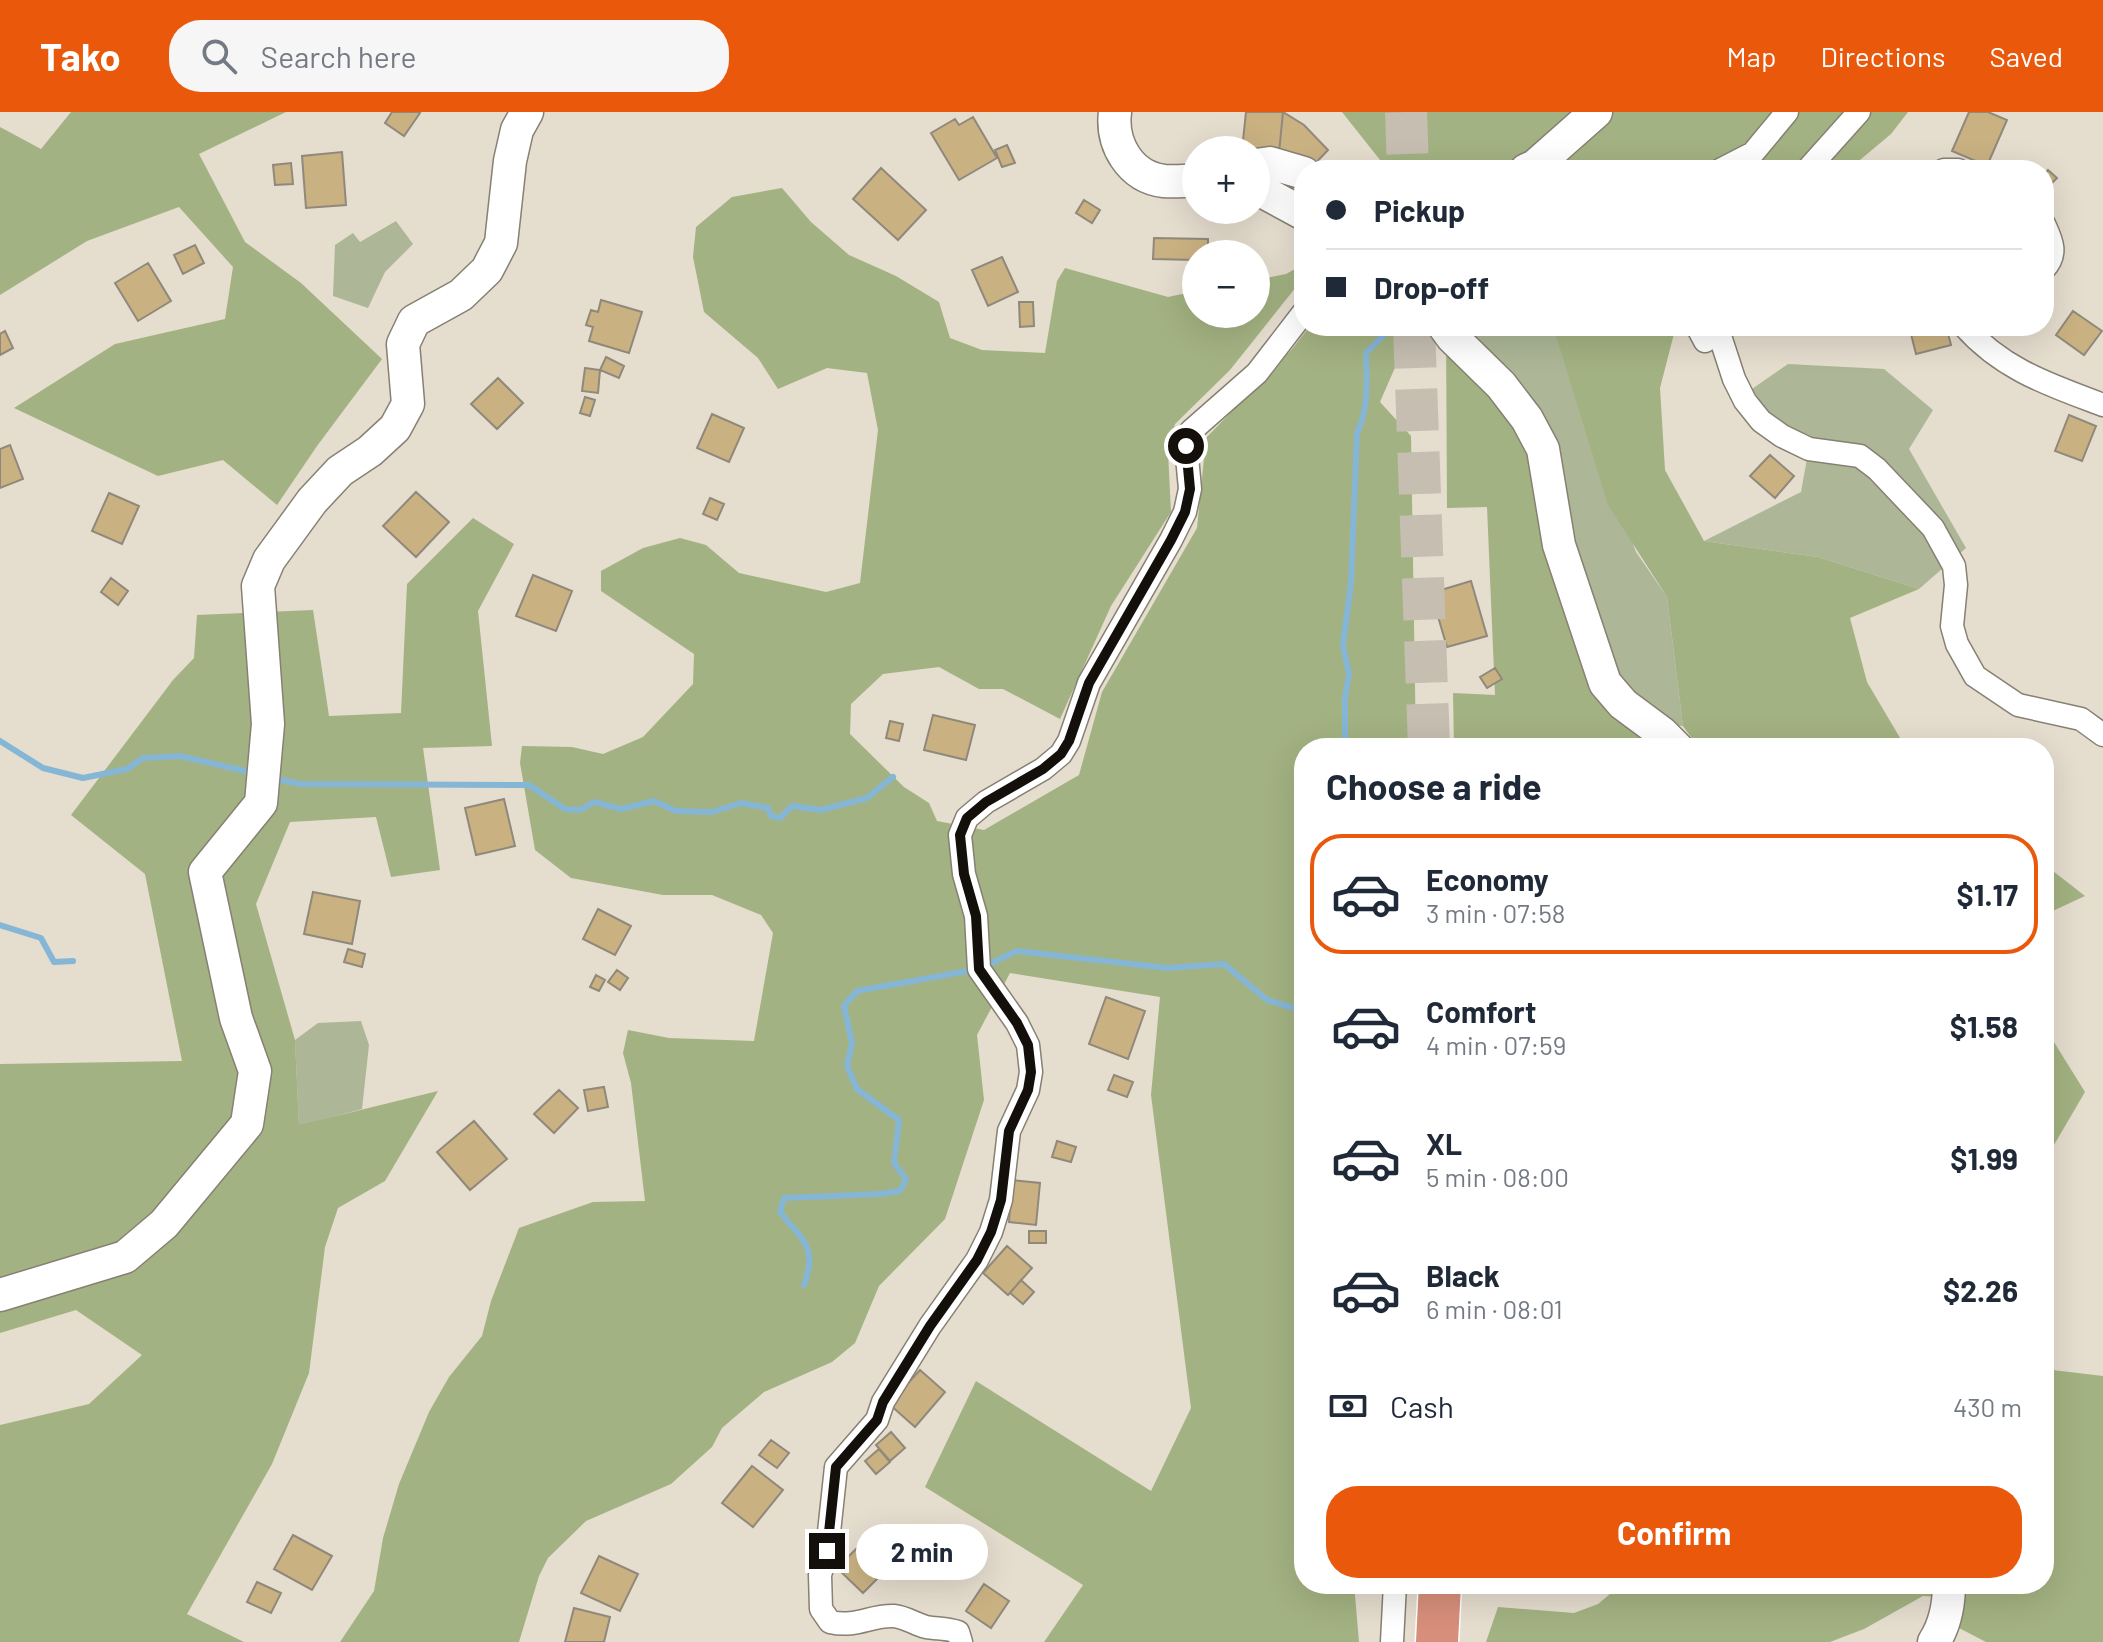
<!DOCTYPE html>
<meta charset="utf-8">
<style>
body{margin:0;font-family:Barlow,sans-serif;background:#f6f6f7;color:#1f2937;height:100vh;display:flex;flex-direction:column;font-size:30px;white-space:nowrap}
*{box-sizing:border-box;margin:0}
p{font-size:26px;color:#747a83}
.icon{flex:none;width:44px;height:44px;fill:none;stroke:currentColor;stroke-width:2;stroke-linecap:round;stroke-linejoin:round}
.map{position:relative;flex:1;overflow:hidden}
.drawer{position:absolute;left:1294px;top:626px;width:760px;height:856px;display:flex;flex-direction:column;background:#fff;border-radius:32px;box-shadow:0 8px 32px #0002}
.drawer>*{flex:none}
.banner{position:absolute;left:1294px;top:48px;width:760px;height:176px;border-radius:32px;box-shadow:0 8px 32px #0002;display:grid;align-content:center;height:176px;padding:0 32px;background:#fff}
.fabs{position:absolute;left:1182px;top:24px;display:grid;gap:16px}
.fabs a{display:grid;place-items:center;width:88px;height:88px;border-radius:50%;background:#fff;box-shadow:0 8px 32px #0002;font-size:40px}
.end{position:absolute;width:36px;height:36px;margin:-18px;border:10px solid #13100b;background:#fff;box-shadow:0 0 0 4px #fff}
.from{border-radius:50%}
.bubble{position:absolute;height:56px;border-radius:28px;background:#fff;box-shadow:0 8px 32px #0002;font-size:26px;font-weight:700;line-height:56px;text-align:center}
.banner b{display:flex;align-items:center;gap:28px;height:76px;font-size:30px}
.banner b+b{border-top:2px solid #e0e1e3}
.banner i{width:20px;height:20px;background:#1f2937}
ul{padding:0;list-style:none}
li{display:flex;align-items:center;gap:24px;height:120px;margin:0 16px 12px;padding:0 16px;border:4px solid transparent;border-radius:32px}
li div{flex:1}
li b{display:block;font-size:30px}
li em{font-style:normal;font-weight:700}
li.selected{border-color:#ea580c}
li>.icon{width:72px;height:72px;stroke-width:1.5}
h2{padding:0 32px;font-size:36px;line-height:96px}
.pay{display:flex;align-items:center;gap:20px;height:88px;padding:0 32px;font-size:30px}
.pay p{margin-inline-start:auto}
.action{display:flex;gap:16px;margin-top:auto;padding:16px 32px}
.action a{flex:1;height:92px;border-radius:32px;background:#ea580c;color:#fff;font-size:32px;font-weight:700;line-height:92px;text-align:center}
header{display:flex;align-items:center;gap:48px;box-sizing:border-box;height:112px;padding:0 40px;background:#ea580c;color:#fff}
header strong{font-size:38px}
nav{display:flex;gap:44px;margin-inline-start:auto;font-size:28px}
.search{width:560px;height:72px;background:#f6f6f7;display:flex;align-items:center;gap:20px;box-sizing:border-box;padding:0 28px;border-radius:32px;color:#747a83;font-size:30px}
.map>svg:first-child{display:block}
</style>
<header>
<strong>Tako</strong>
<div class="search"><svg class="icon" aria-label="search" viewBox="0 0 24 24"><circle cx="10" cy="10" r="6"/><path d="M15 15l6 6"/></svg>Search here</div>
<nav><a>Map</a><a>Directions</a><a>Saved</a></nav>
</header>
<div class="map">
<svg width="2103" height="1530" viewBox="0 0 2103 1530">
<rect width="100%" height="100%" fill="#e5ddce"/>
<path fill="#adb797" d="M396 109 413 132 385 160 368 196 333 184 335 133 353 121 360 130Z
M1456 214H1553L1636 440 1667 485 1683 614 1658 612 1613 569Z
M1788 252 1884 257 1933 298 1909 337 1966 436 1919 477 1818 445 1704 429 1801 380 1811 324 1773 308 1752 277Z
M361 909 369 933 362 997 299 1014 295 928 318 911Z"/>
<path fill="#a3b282" d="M71 0H286L199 42 245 130 301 171 382 247 317 334 277 393 223 348 158 364 14 296 115 232 225 207 233 155 179 95 87 129 0 183V15L41 37Z
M1342 0H1908L1891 22 1848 58H1388Z
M782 76 811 110 849 143 896 164 939 190 950 226 982 238 1045 241 1057 169 1065 156 1168 185 1196 179V202H1256V168L1286 162 1304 152V165L1230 258 1175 312 1168 340 1171 400 1111 494 1060 607 1003 577H979L939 555 883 562 851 592 850 622 904 675 929 691 937 709 984 718 1079 663 1102 580 1197 416 1206 326 1292 237 1310 214H1413L1380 290 1411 324 1416 636H1304V1472H1354L1359 1530H1044L1083 1473 925 1375 976 1269 1151 1379 1191 1296 1151 983 1160 885 1010 861 977 923 984 988 945 1107 879 1174 855 1231 832 1250 764 1280 722 1316 712 1335 671 1372 586 1409 548 1446 539 1464 519 1530H340L374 1479 383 1426 399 1372 429 1300 449 1265 482 1224 491 1189 519 1116 593 1090 645 1089 631 971 623 941 628 918 669 926 754 929 773 821 761 803 712 783H663L571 766 535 738 520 651 522 634 572 635 603 642 643 625 693 572 694 542 601 479V459L643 436 680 426 706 433 739 461 826 480 860 471 878 318 867 261 827 256 778 277 758 246 704 200 693 145 696 115 732 85Z
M1446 214 1520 301 1598 575 1678 636H1454L1453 581 1495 583 1487 395 1447 396Z
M1553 214H1676L1660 276 1665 358 1704 429 1818 445 1919 477 1850 506 1867 570 1906 636H1699L1683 614 1667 485 1608 393Z
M473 406 514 432 478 499 492 634 423 636 440 758 391 765 376 705 290 710 256 792 295 928 299 1013 438 979 385 1069 338 1096 325 1135 309 1261 272 1352 187 1502 244 1530H0V1313L89 1292 142 1243 76 1198 0 1221V952L182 949 145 762 71 703 173 568 194 546 197 503 313 498 329 604 401 601 407 472Z
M2044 752 2085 784 2044 803Z
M2044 914 2085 980 2044 1050Z
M2044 1257 2103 1264V1530H1986L1957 1515 1962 1472H2044Z
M1622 1472H1948L1949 1486 1923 1484 1864 1517 1830 1530H1486L1498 1495 1574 1501 1598 1492Z"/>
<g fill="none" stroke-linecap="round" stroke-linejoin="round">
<path stroke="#86b6d6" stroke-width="6" d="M0 629 43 656 83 666 127 657 143 646 180 644 254 661
M1345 636V585L1349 563 1343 533 1351 470 1357 321C1369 296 1367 268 1366 241L1387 220 1389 214
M273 666 300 672 529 673 565 697 580 698 594 690 621 697 654 689 676 699 712 700 741 691 768 696 771 704 780 706 792 694 821 698 867 686 893 665
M0 813 41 826 54 850 73 849
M1304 1004C1300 1024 1293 1047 1304 1065
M1304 1134 1297 1154 1304 1169
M804 1173C818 1135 803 1129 780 1100L784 1086 879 1082 900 1079 906 1067 894 1051 899 1008 857 977 847 954 852 931 844 894 857 879 979 857 1017 839 1167 856 1224 852 1267 888 1304 899"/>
</g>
<path fill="#c9b182" stroke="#90897b" stroke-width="2" d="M392 0H418L420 1 404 24 385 11Z
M1246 0H1283L1279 41 1242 38Z
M1283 0 1304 13 1328 38 1312 55 1279 41Z
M1969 0H1988L2007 8 1987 54 1952 39Z
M973 5 997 46 959 68 931 21 955 7 959 13Z
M1007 33 1015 51 1002 55 995 38Z
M342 40 346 93 306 96 302 44Z
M291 51 293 72 275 73 273 53Z
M881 56 926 98 898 128 853 87Z
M2048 58 2057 66 2045 78 2044 63Z
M1084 88 1100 98 1092 111 1076 101Z
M1154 126 1208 127V142H1196V148L1153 147Z
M195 133 204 151 183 162 174 143Z
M1002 145 1018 180 988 194 972 158Z
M148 151 171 189 138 209 115 171Z
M601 188 642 200 629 241 589 229 593 215 586 213 591 198 598 200Z
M1019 190H1033L1034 214 1020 215Z
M2073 199 2102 219 2084 243 2056 223Z
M1909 214H1946L1951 233 1916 242Z
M5 219 13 236 0 243V222Z
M606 245 624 254 619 266 600 258Z
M585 256 600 258 598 281 582 279Z
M498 266 523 291 497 317 471 292Z
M585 285 595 288 590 304 580 301Z
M712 302 744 316 729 350 697 336Z
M2069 303 2096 314 2082 349 2055 339Z
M10 333 23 367 0 376V337Z
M1770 343 1794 364 1775 386 1750 364Z
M416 380 449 410 416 445 383 414Z
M109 381 139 394 122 432 92 419Z
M710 386 724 392 717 408 703 402Z
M533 463 572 479 556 519 516 504Z
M111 466 128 479 118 493 101 480Z
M1471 469 1487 524 1447 535 1431 481Z
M1495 556 1502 567 1487 576 1480 565Z
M933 603 975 613 966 648 924 638Z
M890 609 903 612 899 629 886 626Z
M504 687 515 734 476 743 465 696Z
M313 780 360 789 352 832 304 822Z
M598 797 631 814 615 843 583 827Z
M348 837 365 842 362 855 344 850Z
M617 858 628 866 620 878 608 870Z
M596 863 605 868 599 879 590 875Z
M1106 885 1145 899 1128 947 1089 932Z
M1114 963 1133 970 1127 985 1108 978Z
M604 975 608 995 588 999 584 978Z
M559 978 578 996 554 1021 534 1002Z
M474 1009 507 1047 470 1078 437 1040Z
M1057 1029 1076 1035 1071 1050 1052 1045Z
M1012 1068 1040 1071 1036 1113 1009 1110Z
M1029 1119H1046V1131H1029Z
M1007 1134 1032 1156 1008 1183 983 1161Z
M1021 1168 1034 1180 1023 1192 1010 1181Z
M920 1258 945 1280 915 1315 889 1292Z
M891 1320 905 1336 890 1349 876 1333Z
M771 1328 789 1341 777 1356 759 1343Z
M879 1337 890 1350 876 1362 865 1349Z
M752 1354 783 1378 753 1415 722 1391Z
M904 1420H921V1434H904Z
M293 1423 332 1444 312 1478 274 1457Z
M867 1426 893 1451 863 1481 837 1456Z
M599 1444 638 1462 620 1499 581 1481Z
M257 1470 281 1481 271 1501 247 1490Z
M984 1472 1009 1489 991 1516 966 1499Z
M574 1496 610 1505 604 1530H565Z"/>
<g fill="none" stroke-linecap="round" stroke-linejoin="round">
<path stroke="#c6beb1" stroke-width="42" stroke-dasharray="42 21" stroke-linecap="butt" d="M1406 0 1408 58
M1414 214 1429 636"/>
<defs>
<path id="street" d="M1720 58 1753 41 1787 0
M1807 58 1859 0
M1944 58H1958
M2044 112C2052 129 2058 142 2044 157
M1697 214 1705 229 1719 221 1724 214
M1964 214C2003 258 2050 273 2103 293
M1719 221 1734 267 1745 289 1761 309 1782 324 1809 337 1860 344 1877 357 1933 416 1954 454 1956 473 1952 514 1957 532 1975 564 2018 593 2081 607 2103 623
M961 1530 958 1520C947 1516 937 1517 926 1515 915 1512 905 1505 894 1504 870 1503 857 1516 830 1510L821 1497 820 1463 827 1439 836 1355 877 1308 883 1290 930 1214 977 1148 991 1120 1001 1088 1009 1019 1028 978 1031 960 1028 933 1017 911 979 857 976 804 964 762 960 723 967 706 986 690 1043 657 1061 642 1069 629 1089 571 1171 428 1185 400 1190 377 1186 334 1191 319 1257 261 1304 200
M1392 1530 1395 1472"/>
<path id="secondary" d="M1115 0C1111 32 1130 65 1164 69 1175 70 1186 69 1196 68
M1256 53 1270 51 1304 61
M1526 58 1535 54 1596 0
M1256 76 1304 102
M1444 214 1452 225 1501 273 1527 307 1543 337 1559 433 1605 571 1623 592 1662 621 1677 636
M0 1183 125 1145 164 1112 247 1012 255 959 236 906 205 760 261 691 268 612 258 474 269 448 312 389 340 359 370 339 395 316 408 292 403 232 414 209 461 183 487 158 501 131 510 49 517 18 527 0
M1934 1530C1945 1513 1949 1492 1949 1472"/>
<path id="highway" d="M1437 1530 1440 1472"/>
</defs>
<use href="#street" stroke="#878073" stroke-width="25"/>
<use href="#secondary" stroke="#878073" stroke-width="35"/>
<use href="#highway" stroke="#fff" stroke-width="45"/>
<use href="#street" stroke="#fff" stroke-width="22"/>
<use href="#secondary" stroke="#fff" stroke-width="32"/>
<use href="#highway" stroke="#d78f7b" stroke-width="42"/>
</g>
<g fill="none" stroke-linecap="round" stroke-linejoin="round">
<path stroke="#13100b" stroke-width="10" d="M827 1439 836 1355 877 1308 883 1290 930 1214 977 1148 991 1120 1001 1088 1009 1019 1028 978 1031 960 1028 933 1017 911 979 857 976 804 964 762 960 723 967 706 986 690 1043 657 1061 642 1069 629 1089 571 1171 428 1185 400 1190 377 1186 334"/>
</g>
</svg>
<div class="fabs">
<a>+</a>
<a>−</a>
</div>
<i class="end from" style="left:1186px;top:334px"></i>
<i class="end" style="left:827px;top:1439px"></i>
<div class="bubble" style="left:856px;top:1412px;width:132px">2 min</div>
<div class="banner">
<b><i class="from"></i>Pickup</b>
<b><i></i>Drop-off</b>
</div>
<section class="drawer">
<h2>Choose a ride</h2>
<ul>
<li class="selected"><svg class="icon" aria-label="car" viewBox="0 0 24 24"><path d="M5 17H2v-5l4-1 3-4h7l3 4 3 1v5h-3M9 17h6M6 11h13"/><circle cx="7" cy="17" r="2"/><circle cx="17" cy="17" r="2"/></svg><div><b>Economy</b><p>3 min · 07:58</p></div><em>$1.17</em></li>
<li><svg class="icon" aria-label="car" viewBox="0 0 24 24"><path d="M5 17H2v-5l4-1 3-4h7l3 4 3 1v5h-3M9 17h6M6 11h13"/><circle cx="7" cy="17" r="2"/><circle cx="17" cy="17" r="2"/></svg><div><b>Comfort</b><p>4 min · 07:59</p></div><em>$1.58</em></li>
<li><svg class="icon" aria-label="car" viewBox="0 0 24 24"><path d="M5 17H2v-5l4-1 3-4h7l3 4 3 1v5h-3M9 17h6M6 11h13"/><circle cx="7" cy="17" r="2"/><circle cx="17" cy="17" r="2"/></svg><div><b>XL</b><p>5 min · 08:00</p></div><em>$1.99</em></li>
<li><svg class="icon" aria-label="car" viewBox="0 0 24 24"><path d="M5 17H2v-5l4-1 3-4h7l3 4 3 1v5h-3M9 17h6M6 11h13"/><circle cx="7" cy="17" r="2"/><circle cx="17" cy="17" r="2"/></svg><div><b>Black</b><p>6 min · 08:01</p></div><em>$2.26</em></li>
</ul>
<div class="pay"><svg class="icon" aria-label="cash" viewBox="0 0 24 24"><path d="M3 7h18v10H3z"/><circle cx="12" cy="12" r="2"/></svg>Cash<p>430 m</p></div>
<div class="action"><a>Confirm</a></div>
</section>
</div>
